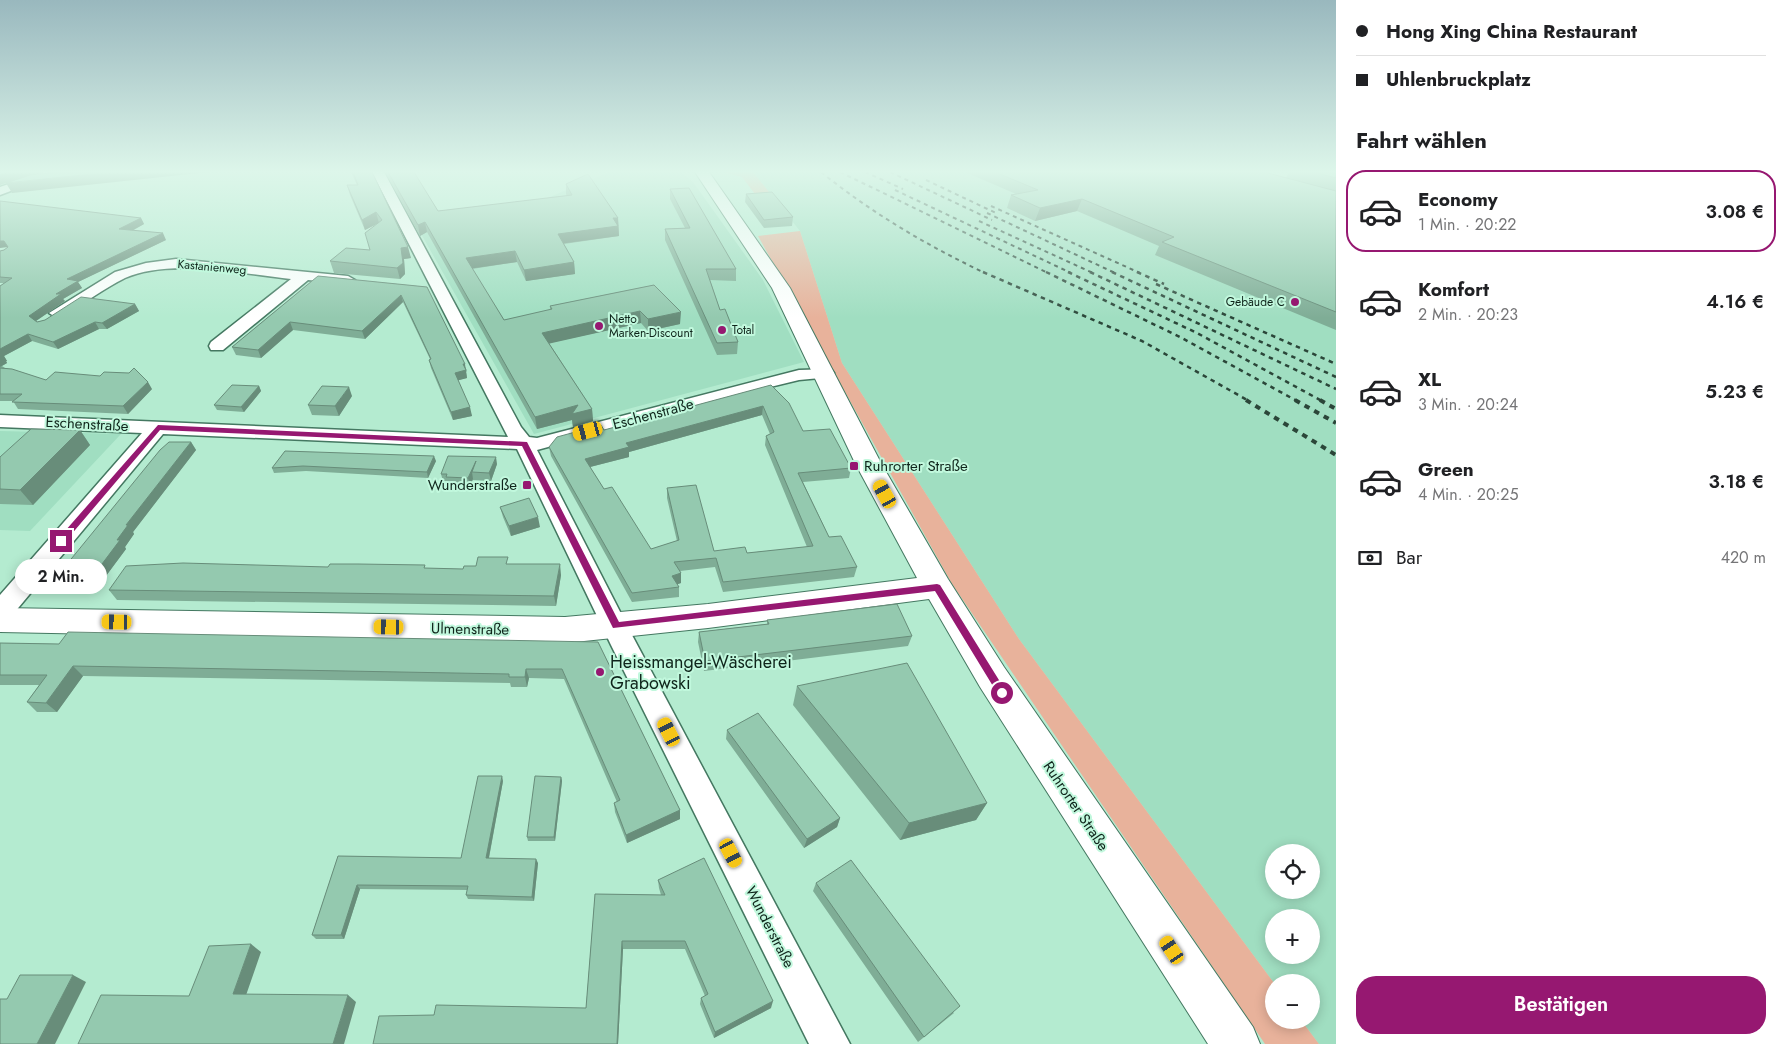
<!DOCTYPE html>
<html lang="de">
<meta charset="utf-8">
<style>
body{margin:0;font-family:Jost,sans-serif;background:#f6f6f6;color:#202124;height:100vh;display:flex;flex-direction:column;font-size:19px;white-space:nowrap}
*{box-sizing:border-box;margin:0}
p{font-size:16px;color:#757577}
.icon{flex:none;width:28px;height:28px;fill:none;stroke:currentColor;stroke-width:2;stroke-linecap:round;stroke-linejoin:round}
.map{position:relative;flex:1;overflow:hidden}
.sheet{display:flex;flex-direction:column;background:#fff;width:450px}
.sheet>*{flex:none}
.hud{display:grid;align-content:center;height:110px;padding:0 20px;background:#fff}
.controls{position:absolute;left:1265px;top:844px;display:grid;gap:10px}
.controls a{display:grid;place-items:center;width:55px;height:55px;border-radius:50%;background:#fff;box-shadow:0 2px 12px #0003;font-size:25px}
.end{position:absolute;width:22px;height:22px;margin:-11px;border:6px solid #961871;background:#fff;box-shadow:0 0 0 2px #fff}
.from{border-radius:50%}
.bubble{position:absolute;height:35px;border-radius:18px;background:#fff;box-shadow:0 2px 12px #0003;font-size:16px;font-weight:600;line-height:35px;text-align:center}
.car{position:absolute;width:15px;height:30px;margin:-15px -8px;border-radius:6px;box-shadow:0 0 4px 1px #0007;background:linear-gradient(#f5c518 24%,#345 0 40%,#f5c518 0 76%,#345 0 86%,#f5c518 0)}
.hud b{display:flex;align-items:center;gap:18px;height:48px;font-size:19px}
.hud b+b{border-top:1px solid #e0e0e0}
.hud i{width:12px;height:12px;background:#202124}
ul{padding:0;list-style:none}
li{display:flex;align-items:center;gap:15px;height:82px;margin:0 10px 8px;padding:0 10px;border:2px solid transparent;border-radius:20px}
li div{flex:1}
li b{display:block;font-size:19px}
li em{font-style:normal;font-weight:600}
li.current{border-color:#961871}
li>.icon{width:45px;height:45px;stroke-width:1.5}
h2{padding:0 20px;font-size:22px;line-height:60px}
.pay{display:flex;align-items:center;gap:12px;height:55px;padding:0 20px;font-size:19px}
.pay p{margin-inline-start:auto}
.cta{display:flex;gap:10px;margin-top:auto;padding:10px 20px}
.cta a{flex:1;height:58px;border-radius:20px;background:#961871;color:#fff;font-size:20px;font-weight:600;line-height:58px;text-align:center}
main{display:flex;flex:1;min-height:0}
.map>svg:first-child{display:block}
</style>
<main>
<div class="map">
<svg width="1336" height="1044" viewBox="0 0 1336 1044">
<rect width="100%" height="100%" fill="#b4ebd0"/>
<path fill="#a0dec1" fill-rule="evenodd" d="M609 172H681L693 182 763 280 804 362 534 434 411 216 538 202Z
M753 172H1214L1336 205V1044H1319L1301 1020H1311V982L1274 983 1019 639 842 363 800 231ZM1274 852H1311V890H1274ZM1274 918H1311V955H1274Z
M0 431 121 434 30 531 0 530Z"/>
<path fill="#e8b29b" d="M723 172H753L773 197 758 198 742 177Z
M800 231 842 363 1019 639 1274 983V1020H1301L1319 1044H1265L952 584 758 236Z"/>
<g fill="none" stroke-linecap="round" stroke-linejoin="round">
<defs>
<path id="street" d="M43 172H61L0 195V187Z
M372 172H384L521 427 529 437 537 438 799 370 831 369 834 373 831 377 799 380 758 390 537 450 633 637 850 1044H809L611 645 517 449 163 434 9 619 0 622V595L142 433 0 427V415L508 437Z
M176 259 348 276 355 280 348 284 308 280 223 350H211L209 346 211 342 291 279C243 274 169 258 125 278 103 289 83 304 63 316L57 318 49 313 115 272 146 263Z"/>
<path id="secondary" d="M695 172H709L790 288 881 463 948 579 1004 667 1253 1027 1260 1044H1208L980 687 929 599 708 628 565 643 0 632V608L565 617 708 604 917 578 855 463 772 288Z"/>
</defs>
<use href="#street" stroke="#447861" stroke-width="3"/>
<use href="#secondary" stroke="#447861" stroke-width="2"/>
<use href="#street" fill="#fff" fill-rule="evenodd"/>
<use href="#secondary" fill="#fff" fill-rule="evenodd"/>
<path stroke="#2b4639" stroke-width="2" stroke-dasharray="4 4" stroke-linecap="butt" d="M821 172C872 213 926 245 985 273
M840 172 1048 273
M865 172 903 189
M890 172 992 220
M926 180 996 213
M895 190 1071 273
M991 206 1140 273
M987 213 1115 273
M979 221 1093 273"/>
<path stroke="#2b4639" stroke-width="2.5" stroke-dasharray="4.5 4.5" stroke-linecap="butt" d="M983 272 1142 341 1249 401
M1046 272 1180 337 1297 401
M1068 272 1197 333 1322 401
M1090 272 1336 389
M1112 272 1336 377
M1137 272 1164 284
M1156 284 1336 364"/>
<path stroke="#2b4639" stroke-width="4" stroke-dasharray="5.5 5.5" stroke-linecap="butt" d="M1246 400 1336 455
M1295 400 1336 423
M1320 400 1336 409"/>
</g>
<path fill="#7fad96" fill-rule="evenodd" d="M351 172H372L411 258 404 259 405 274 400 279 334 273 330 261 370 250 378 223 365 230 350 195 347 185H357Z
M385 172H414L438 211 567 196 566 194V184L618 218 619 236 564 244 574 262 575 274 526 281 517 262 472 269 504 320 550 310V306L654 285 680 324 648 331 641 323 549 343 592 409 593 421 573 427 572 420 537 429 427 232 420 236Z
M965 172H1264L1286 178 1289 172H1336V330L1155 255 1159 246 1077 211 1035 221 1007 208 1011 195 1016 194Z
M670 189 736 269V281L710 280 720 310 738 342 737 354 717 355 665 240V229L685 228 670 199Z
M746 194 793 217 792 226 764 228 745 202Z
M141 218 144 224 132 231 166 240 78 282 82 288 63 299 65 301 36 321 37 322 135 304 139 311 107 329H99L58 349 32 341 4 356 7 361H6L7 363 2 366 5 368 46 380 152 389 128 414 18 409 13 401H0V286L4 283H0V251L4 250Z
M318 276 427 287 467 371 466 372 467 378 458 380 472 416 453 420 431 368 429 360 430 359 403 302 365 339 293 330 261 358 236 355 232 347Z
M771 385 803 431 851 468 849 478 803 482 829 537 857 567 854 577 723 592 715 567 680 571 681 573V583L677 584 679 587V597L632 602 551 456 549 447 604 430ZM762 415 770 434 766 436 765 445 807 547 747 553 714 551 667 488V498L677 541 651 549 604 489 590 467 629 457V452Z
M259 386 261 391 244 412 217 410 214 405Z
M352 396 339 416 312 415 308 405Z
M80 430 90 445 33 505 0 504V457Z
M191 442 196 450 133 532 134 534 125 547 126 549 97 588H61L54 580Z
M285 451 436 461 428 478 306 471 274 473 272 468Z
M497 464 491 481 473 480V479L470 486 448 484 447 481H443L441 474Z
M500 507 540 527 511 536 503 517Z
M509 564 561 575 556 606 117 600 109 590 328 567 463 569 476 566Z
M767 620 912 636 908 646 704 671 698 642 699 632 767 624Z
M598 642 680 810V819L627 843 615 812 614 803 617 802 564 679 529 678 527 687H511L510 683 83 676 57 712H37L27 702 39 685H0V643L59 644Z
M797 686 987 803 976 820 900 840 793 705Z
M727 730 840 818 837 827 804 848 726 739Z
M561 777 562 781 555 841H528L527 837Z
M503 781 489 858 538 863 534 901 468 899 466 895 468 890 360 889 344 939H316L312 935 338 856 461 858Z
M658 880 771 1008 714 1038 700 1004 701 998 705 996 685 949H623L618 1044 434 1015 586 1008 595 894 661 895 659 888Z
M816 883 954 1013 918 1042 813 891Z"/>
<path fill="#688d7a" d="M5 172H44L8 183 111 172H209L12 193 6 183 0 185V174Z
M1082 199 1077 211 1035 221 1040 208Z
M376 212 379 223 365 230 362 220Z
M141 218 144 224 122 236 119 229Z
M613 218H618L619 236 559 244 558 234Z
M425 222 427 232 420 236 418 225Z
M163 233 166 240 78 282 82 288 63 299 65 301 33 323 29 316 67 279Z
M0 241H4L8 247 0 248Z
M408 247 411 258 404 259 405 274 400 279 397 268 401 248Z
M515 251 517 262 468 269 466 258Z
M574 262 575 274 526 281 524 270Z
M401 295 403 302 365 339 362 331Z
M135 304 139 311 107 329 102 323Z
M640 311 641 323 543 345 542 333Z
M681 312 680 324 648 331V319Z
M95 322 99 329 58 349 53 342Z
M290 322 293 330 261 358 258 350Z
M28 334 32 341 4 356 7 361H6L7 363 0 367V349Z
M463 364H465L467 378 456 381 455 373Z
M148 382 152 389 128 414 123 406Z
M259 386 261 391 244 412 241 407Z
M349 387 352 396 339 416 335 406Z
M578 405 592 409 593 421 573 427 572 420 537 429 535 417Z
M763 406 762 415 629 452V457L586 468 585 459 626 443Z
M470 407 472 416 453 420 451 412Z
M80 430 90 445 33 505 20 490Z
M191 442 196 450 133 532 134 534 125 547 126 549 97 588 90 580 126 525Z
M434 456 436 461 428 478 427 472Z
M496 457 497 464 491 481 489 473Z
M476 461 472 472 473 479 470 486 468 478Z
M538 517 540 527 511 536 509 526Z
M560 564 561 575 556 606 554 596Z
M681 573V583L672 586V576Z
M73 666 83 676 57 712 46 703Z
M526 669 529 678 527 687 525 677Z
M502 776 503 781 488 862 486 858Z
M561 777 562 781 555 841 554 837Z
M987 803 976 820 900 840 909 823Z
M680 810V819L627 843 626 835Z
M840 818 837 827 804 848 807 839Z
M536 859 538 863 534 901 532 897Z
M357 885 360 889 344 939 341 935Z
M622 941 623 949 618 1044H617Z
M251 944 261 952 244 1001 233 994Z
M73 975 86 982 55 1044H37Z
M348 995 356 1002 344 1044H333Z
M773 1001 771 1008 714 1038 715 1032Z"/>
<path fill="#94c9af" stroke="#688d7a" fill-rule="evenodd" d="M58 172H111L6 183 30 175Z
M353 172H372L408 247 401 248 403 263 397 268 330 261 346 248 370 250 365 233 382 220 376 212 362 220 347 185H358Z
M388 172H414L438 211 572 195 566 184 588 174 618 218H613L618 226 558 234 574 262 524 270 515 251 466 258 504 320 552 309 550 306 654 285 681 312 648 319 640 311 542 333 592 409 572 414 578 405 535 417 425 222 418 225Z
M995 172H1264L1336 191V312L1162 242 1174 237 1082 199 1040 208 1011 195 1038 190Z
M1313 172H1336V178Z
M689 188 736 269H706L720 310 725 309 738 342 717 343 665 229 690 228 670 189Z
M772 192 793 217 764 220 746 194Z
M0 201 141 218 119 229 163 233 67 279 78 281 56 294H61L29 316 37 322 45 320 81 297 135 304 102 323 95 322 53 342 28 334 0 349V286L12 278 0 277V251L4 250 8 247 4 241H0Z
M318 276 427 287 465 364H463L466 370 455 373 470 407 451 412 429 360 431 359 401 295 362 331 290 322 258 350 232 347Z
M0 368 12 369 46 380 55 372 100 376 104 372 129 373 134 368 148 382 123 406 12 402 22 394H0Z
M232 385 259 386 241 407 214 405Z
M771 385 789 403 803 431 830 429 851 468 798 473 829 537 841 536 857 567 723 582 716 558 674 562 681 573 672 576 679 587 632 593 549 447 557 437 601 425 604 430ZM763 406 774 432 766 436 813 546 747 553 745 547 714 551 696 485 667 488 679 540 651 549 612 487 604 489 585 459 629 447 626 443Z
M322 386 349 387 335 406 308 405Z
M31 429 80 430 20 490 0 489V457Z
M169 442H191L126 525H128L117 540H120L90 580H54L160 450Z
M285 451 434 456 427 472 303 466 272 468Z
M448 456 496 457 489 473 472 472 476 461 468 478 446 477 447 474H441Z
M529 498 538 517 509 526 500 507Z
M478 557H508L506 564H560L554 596 109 590 126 566 183 563 328 567 330 564H358L425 565 424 568 463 569 464 566H476Z
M897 604 912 636 705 661 699 632 769 624 767 620Z
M68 632 598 642 680 810 626 835 614 803 620 800 562 669H526L525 677H509V674L73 666 46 703 27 702 47 675H0V643L59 644Z
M907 663 987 803 909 823 797 686Z
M758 713 840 818 807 839 727 730Z
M478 776H502L486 858 536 859 532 897 466 895 468 886 357 885 341 935H312L338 856 461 858Z
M535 776 561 777 554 837H527Z
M704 858 773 1001 715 1032 701 998 708 994 685 941H622L617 1044H373L379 1016 434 1015 436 1005 586 1008 595 894 665 895 658 880Z
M851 860 960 1006 924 1037 816 883Z
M251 944 233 994 348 995 333 1044H78L101 995 189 996 209 946Z
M20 975H73L37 1044H0V999H7Z"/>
<linearGradient id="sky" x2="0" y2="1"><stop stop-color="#99b8be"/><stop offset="0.54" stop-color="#ddf6ea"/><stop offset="1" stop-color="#ddf6ea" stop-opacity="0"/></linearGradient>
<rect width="1336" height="318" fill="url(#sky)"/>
<path fill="#961871" d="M158 425 527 442 619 622 937 584 940 585 1007 693 1002 697 999 696 935 591 613 628 522 446 160 430 64 543H58V539Z"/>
<g fill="#961871" stroke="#c1f8dd" stroke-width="2">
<circle cx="1295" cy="302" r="5"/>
<circle cx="599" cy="326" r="5"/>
<circle cx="722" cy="330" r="5"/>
<rect x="849" y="461" width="10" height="10" rx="2.5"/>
<rect x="522" y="480" width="10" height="10" rx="2.5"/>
<circle cx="600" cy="672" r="5"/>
</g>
<g text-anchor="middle" stroke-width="4" stroke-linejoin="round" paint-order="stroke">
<g font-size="12" fill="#0f251b" stroke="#c1f8dd">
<text transform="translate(212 267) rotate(5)" y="4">Kastanienweg</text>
</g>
<g font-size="12" fill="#0f251b" stroke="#c1f8dd" text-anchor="start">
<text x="1285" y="306" text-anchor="end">Gebäude C</text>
<text x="609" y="323">Netto<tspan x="609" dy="14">Marken-Discount</tspan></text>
<text x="732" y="334">Total</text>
</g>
<g font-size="15" fill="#0f251b" stroke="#c1f8dd">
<text transform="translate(653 414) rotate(-15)" y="5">Eschenstraße</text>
<text transform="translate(87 424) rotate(3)" y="5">Eschenstraße</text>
<text transform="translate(470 629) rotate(1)" y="5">Ulmenstraße</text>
<text transform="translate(1076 806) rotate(56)" y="5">Ruhrorter Straße</text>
<text transform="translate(770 927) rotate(63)" y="5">Wunderstraße</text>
</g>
<g font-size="15" fill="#0f251b" stroke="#c1f8dd" text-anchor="start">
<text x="864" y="471">Ruhrorter Straße</text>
<text x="517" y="490" text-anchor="end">Wunderstraße</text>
</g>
<g font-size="18" fill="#0f251b" stroke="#c1f8dd" text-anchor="start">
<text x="610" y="668">Heissmangel-Wäscherei<tspan x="610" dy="21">Grabowski</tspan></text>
</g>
</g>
</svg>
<div class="controls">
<a><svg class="icon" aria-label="locate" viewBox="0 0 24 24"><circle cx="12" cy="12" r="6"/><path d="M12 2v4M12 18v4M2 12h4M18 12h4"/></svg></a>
<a>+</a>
<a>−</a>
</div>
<i class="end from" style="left:1002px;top:693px"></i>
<i class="end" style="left:61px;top:541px"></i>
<div class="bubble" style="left:15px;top:559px;width:92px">2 Min.</div>
<i class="car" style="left:588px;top:431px;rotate:255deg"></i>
<i class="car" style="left:885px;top:494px;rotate:331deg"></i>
<i class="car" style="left:117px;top:622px;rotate:271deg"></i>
<i class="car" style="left:389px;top:627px;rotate:271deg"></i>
<i class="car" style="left:669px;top:732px;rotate:333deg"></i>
<i class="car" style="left:731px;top:853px;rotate:152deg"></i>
<i class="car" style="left:1172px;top:950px;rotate:326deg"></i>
</div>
<section class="sheet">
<div class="hud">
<b><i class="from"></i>Hong Xing China Restaurant</b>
<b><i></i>Uhlenbruckplatz</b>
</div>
<h2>Fahrt wählen</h2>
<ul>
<li class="current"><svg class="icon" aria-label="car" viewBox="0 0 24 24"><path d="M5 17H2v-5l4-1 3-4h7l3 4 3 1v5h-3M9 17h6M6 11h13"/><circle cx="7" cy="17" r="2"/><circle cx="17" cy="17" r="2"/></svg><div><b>Economy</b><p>1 Min. · 20:22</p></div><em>3.08 €</em></li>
<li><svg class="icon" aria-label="car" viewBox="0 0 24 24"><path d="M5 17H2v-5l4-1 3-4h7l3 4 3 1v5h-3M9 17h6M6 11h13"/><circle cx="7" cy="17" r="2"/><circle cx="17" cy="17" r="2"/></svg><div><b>Komfort</b><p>2 Min. · 20:23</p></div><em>4.16 €</em></li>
<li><svg class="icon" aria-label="car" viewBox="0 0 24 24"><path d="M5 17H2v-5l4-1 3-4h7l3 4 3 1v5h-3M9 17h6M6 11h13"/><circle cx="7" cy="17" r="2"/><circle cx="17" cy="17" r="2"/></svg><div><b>XL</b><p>3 Min. · 20:24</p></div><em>5.23 €</em></li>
<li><svg class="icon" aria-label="car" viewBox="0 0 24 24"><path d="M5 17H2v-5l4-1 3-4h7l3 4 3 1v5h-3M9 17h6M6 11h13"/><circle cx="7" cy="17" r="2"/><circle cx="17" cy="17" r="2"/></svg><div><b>Green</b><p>4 Min. · 20:25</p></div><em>3.18 €</em></li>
</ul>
<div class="pay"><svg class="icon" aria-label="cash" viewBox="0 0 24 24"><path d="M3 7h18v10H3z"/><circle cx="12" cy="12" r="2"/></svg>Bar<p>420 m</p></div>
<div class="cta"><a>Bestätigen</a></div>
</section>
</main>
